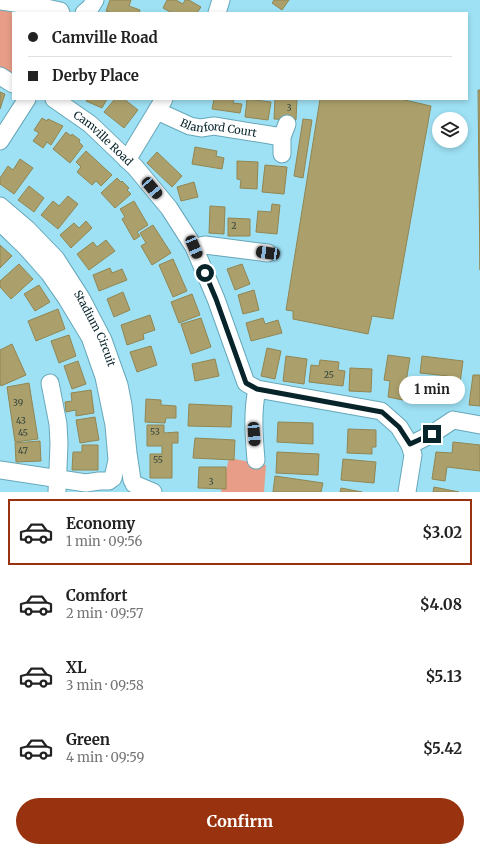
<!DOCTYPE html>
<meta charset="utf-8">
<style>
body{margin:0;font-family:Merriweather,serif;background:#f2f2f2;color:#222;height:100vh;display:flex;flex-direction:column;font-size:15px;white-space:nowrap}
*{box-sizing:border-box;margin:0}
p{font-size:13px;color:#767676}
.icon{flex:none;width:22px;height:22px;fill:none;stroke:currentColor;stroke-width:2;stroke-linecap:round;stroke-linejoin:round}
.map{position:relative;height:492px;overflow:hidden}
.sheet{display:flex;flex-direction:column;background:#fff;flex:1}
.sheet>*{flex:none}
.hud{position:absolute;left:12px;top:12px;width:456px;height:88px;border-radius:0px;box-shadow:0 2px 6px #0003;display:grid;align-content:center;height:88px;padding:0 16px;background:#fff}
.fabs{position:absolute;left:432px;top:112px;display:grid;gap:8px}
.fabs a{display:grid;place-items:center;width:36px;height:36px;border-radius:50%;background:#fff;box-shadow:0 2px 6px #0003;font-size:20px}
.end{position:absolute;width:18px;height:18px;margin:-9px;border:5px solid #08242b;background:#fff;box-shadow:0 0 0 2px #fff}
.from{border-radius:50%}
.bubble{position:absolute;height:28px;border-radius:14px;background:#fff;box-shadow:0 2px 6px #0003;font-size:13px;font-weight:700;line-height:28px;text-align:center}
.car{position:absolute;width:12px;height:24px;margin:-12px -6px;border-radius:5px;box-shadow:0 0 3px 1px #0007;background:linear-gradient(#222 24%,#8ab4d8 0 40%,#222 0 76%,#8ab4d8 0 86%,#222 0)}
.hud b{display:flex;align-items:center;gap:14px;height:38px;font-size:15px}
.hud b+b{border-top:1px solid #e0e0e0}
.hud i{width:10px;height:10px;background:#222}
ul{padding:7px 0 0;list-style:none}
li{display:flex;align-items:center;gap:12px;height:66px;margin:0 8px 6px;padding:0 8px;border:2px solid transparent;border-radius:0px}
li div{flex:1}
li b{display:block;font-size:15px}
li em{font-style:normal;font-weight:700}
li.selected{border-color:#99320e}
li>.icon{width:36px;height:36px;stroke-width:1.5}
.primary-button{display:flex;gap:8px;margin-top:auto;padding:8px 16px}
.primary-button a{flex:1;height:46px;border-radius:24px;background:#99320e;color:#fff;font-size:16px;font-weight:700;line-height:46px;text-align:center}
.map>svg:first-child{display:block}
</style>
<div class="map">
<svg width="480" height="492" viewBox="0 0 480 492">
<rect width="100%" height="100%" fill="#9ee1f4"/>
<path fill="#e79d87" d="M0 8 32 13H13V75L0 69Z
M229 458 266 465 264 492H221Z"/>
<path fill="#aba06c" stroke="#918652" d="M110 0H131L129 6 140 10 139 13H112L106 11Z
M167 0H176L183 4 185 0H189L201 7 197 13H172L163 8Z
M274 0H289L282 10 272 3Z
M478 90H480V270Z
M0 92 5 94 0 109Z
M87 99H107L102 108 86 101Z
M115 99H124L138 110 124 128 104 112Z
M214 99H234L233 103 242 104 240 113 212 109Z
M247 99 271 102 268 120 245 117Z
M275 99H297L296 120 274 119Z
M320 99H400L431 106 393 319 372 316 368 334 293 319V311L286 310Z
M42 118 47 121 48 119 63 126 51 145 47 142 43 148 33 141 39 133 34 130Z
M303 119 312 120 303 178 294 176Z
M66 132 71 136 72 134 80 140 79 142 83 146 70 163 53 149Z
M195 147 217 151 216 156 224 158 222 169 192 164Z
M86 151 112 175 101 186 96 181 92 185 77 172 81 167 76 162Z
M157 152 182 176 172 187 147 163Z
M20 159 33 168 14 194 0 184V178L8 166 13 170Z
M237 161 258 162 257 189 240 188 241 180 237 179Z
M265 165 287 167 284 194 262 192Z
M117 178 121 182 122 181 129 188 127 190 131 194 115 208 101 193Z
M194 182 198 197 181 201 177 187Z
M29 186 44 198 34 212 18 200Z
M68 196 78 204 58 229 41 215 53 201 59 206Z
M134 201 148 225 137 232 140 236 134 240 122 219 125 217 120 209Z
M272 204 280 205 277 234 256 232 258 211 271 212Z
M210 206 225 207 224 234 209 233Z
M228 218 250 219V236H228Z
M86 221 92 228 71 248 60 235 74 223 79 228Z
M153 225 171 253 152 265 141 246 146 243 140 233Z
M106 240 115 251 89 270 77 254 93 242 97 247Z
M0 245 12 256 0 268Z
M173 259 187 291 173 297 159 265Z
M19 264 33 279 11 299 0 287V281Z
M242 264 250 284 235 290 227 269Z
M110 268 112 273 122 269 127 280 99 291 93 275Z
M39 285 50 302 35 311 24 294Z
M254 290 259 310 243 314 238 295Z
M123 292 130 310 114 317 107 299Z
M192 294 200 315 179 323 171 302Z
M58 309 65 329 36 341 28 321Z
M150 315 155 330 143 334 144 339 127 345 121 325Z
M201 318 211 347 191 354 181 324Z
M263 318 265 324 278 320 282 333 251 341 246 323Z
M69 335 76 356 59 363 51 341Z
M12 344 26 375 1 386 0 383V350Z
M151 346 157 365 137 372 130 352Z
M267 348 281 351 275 379 261 376Z
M388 355 410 358 403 400 388 397 390 381 384 380Z
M286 356 307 359 304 384 283 381Z
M422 356 463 361 460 383 448 382V376L420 373Z
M215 359 219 376 195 381 192 364Z
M320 360 339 362 338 370 345 371 343 386 309 382 311 365 319 366Z
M78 361 86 384 72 389 64 366Z
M350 368 372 369 371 392 349 391Z
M473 375H480V406L469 405Z
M29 383 38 439 15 442 7 387Z
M91 390 94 413 76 416V410L66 412 65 402 72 401 71 393Z
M146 399 161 400V405L176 406V418H166L165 423 145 422Z
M189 404 232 406 231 427 188 426Z
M95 417 99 440 80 443 76 420Z
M278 422 313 423V444L277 442Z
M147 425H164V433L178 432V443H172V478H150V454H162V446H147Z
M348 429 376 430V447H372V454L347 453Z
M195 438 235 440 234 460 193 458Z
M40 441 41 461 16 462 15 443Z
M453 442 480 445V471L447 467 445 481 432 479 436 452 452 453Z
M82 445H98V470H72L73 452H82Z
M277 452 319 454 318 475 276 473Z
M343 459 376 462 374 483 341 480Z
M199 467H226V489L198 488Z
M275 476 323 483 321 492H273Z
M434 487 459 492H433Z
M341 488 362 492H340Z"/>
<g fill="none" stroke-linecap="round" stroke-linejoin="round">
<defs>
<g id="minor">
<path d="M0 1 42 7 60 11 61 13"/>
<path d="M84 13 90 8 95 0"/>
<path d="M217 13 221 0"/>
<path d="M0 76 13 84"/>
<path id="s1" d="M54 99 90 124 135 167 169 208 194 247 216 299 246 383 257 389 381 411 399 427 410 445 413 455 407 492"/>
<path id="s2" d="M157 111 190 126 201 128 214 126 282 137"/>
<path d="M0 141 27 99"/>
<path d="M282 154V137L287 124"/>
<path d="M127 160 164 99"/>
<path id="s3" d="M0 206 27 229 56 259 81 298 103 340 119 385 123 405 128 453 132 480"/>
<path d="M0 222 26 247 49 273 67 299 90 337 104 377 114 425 117 460 113 478"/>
<path d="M194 247 205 245 268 253"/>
<path d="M50 383 58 424 59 444 57 492"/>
<path d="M410 445 432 434 453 420 480 425"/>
<path d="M256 460C254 436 252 413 257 389"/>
<path d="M0 470 86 483 99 481H109"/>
<path d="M134 484 153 492"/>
</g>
</defs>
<use href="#minor" stroke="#66a7b9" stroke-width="19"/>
<use href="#minor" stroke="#fff" stroke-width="17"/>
</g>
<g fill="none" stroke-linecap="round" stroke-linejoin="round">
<path stroke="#08242b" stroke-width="5" d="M205 273 216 299 246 383 257 389 382 412 399 427 410 444 432 434"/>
</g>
<g text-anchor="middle" stroke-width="3" stroke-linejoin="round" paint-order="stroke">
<g font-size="9" fill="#31433b">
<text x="289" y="111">3</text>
<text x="234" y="229">2</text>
<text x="329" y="378">25</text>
<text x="18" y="406">39</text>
<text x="21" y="424">43</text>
<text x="155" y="435">53</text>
<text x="23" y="436">45</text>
<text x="23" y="454">47</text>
<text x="158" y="463">55</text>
<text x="211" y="485">3</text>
</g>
<g font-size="11" fill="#08242b" stroke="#b7ecfb">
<text dy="4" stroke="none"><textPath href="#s2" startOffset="65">Blanford Court</textPath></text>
<text dy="4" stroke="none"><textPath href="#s1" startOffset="63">Camville Road</textPath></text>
<text dy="4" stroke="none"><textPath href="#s3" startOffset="157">Stadium Circuit</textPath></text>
</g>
</g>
</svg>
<div class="fabs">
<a><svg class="icon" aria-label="layers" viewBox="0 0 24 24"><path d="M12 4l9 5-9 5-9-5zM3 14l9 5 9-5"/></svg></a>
</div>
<i class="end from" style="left:205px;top:273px"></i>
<i class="end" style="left:432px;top:434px"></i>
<div class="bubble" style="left:399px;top:376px;width:66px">1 min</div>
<i class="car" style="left:152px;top:188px;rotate:140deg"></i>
<i class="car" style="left:194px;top:247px;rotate:157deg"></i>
<i class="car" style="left:268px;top:253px;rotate:278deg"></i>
<i class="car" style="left:254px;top:434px;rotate:176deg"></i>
<div class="hud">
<b><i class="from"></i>Camville Road</b>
<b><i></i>Derby Place</b>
</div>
</div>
<section class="sheet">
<ul>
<li class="selected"><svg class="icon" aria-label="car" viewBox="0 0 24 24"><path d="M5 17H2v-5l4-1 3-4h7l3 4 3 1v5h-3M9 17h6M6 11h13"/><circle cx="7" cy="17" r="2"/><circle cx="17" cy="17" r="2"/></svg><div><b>Economy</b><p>1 min · 09:56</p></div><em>$3.02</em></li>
<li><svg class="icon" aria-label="car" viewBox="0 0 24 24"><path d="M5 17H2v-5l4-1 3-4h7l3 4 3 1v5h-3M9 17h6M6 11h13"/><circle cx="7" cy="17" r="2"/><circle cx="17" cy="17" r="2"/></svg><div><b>Comfort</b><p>2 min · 09:57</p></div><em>$4.08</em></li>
<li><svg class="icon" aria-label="car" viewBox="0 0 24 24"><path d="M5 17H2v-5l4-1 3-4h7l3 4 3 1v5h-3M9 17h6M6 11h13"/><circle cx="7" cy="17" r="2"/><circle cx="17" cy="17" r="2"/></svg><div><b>XL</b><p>3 min · 09:58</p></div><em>$5.13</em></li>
<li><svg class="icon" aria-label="car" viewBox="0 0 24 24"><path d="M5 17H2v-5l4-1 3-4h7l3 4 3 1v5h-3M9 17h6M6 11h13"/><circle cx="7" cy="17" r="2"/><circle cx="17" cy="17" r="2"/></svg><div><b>Green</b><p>4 min · 09:59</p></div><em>$5.42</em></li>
</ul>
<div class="primary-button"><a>Confirm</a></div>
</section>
